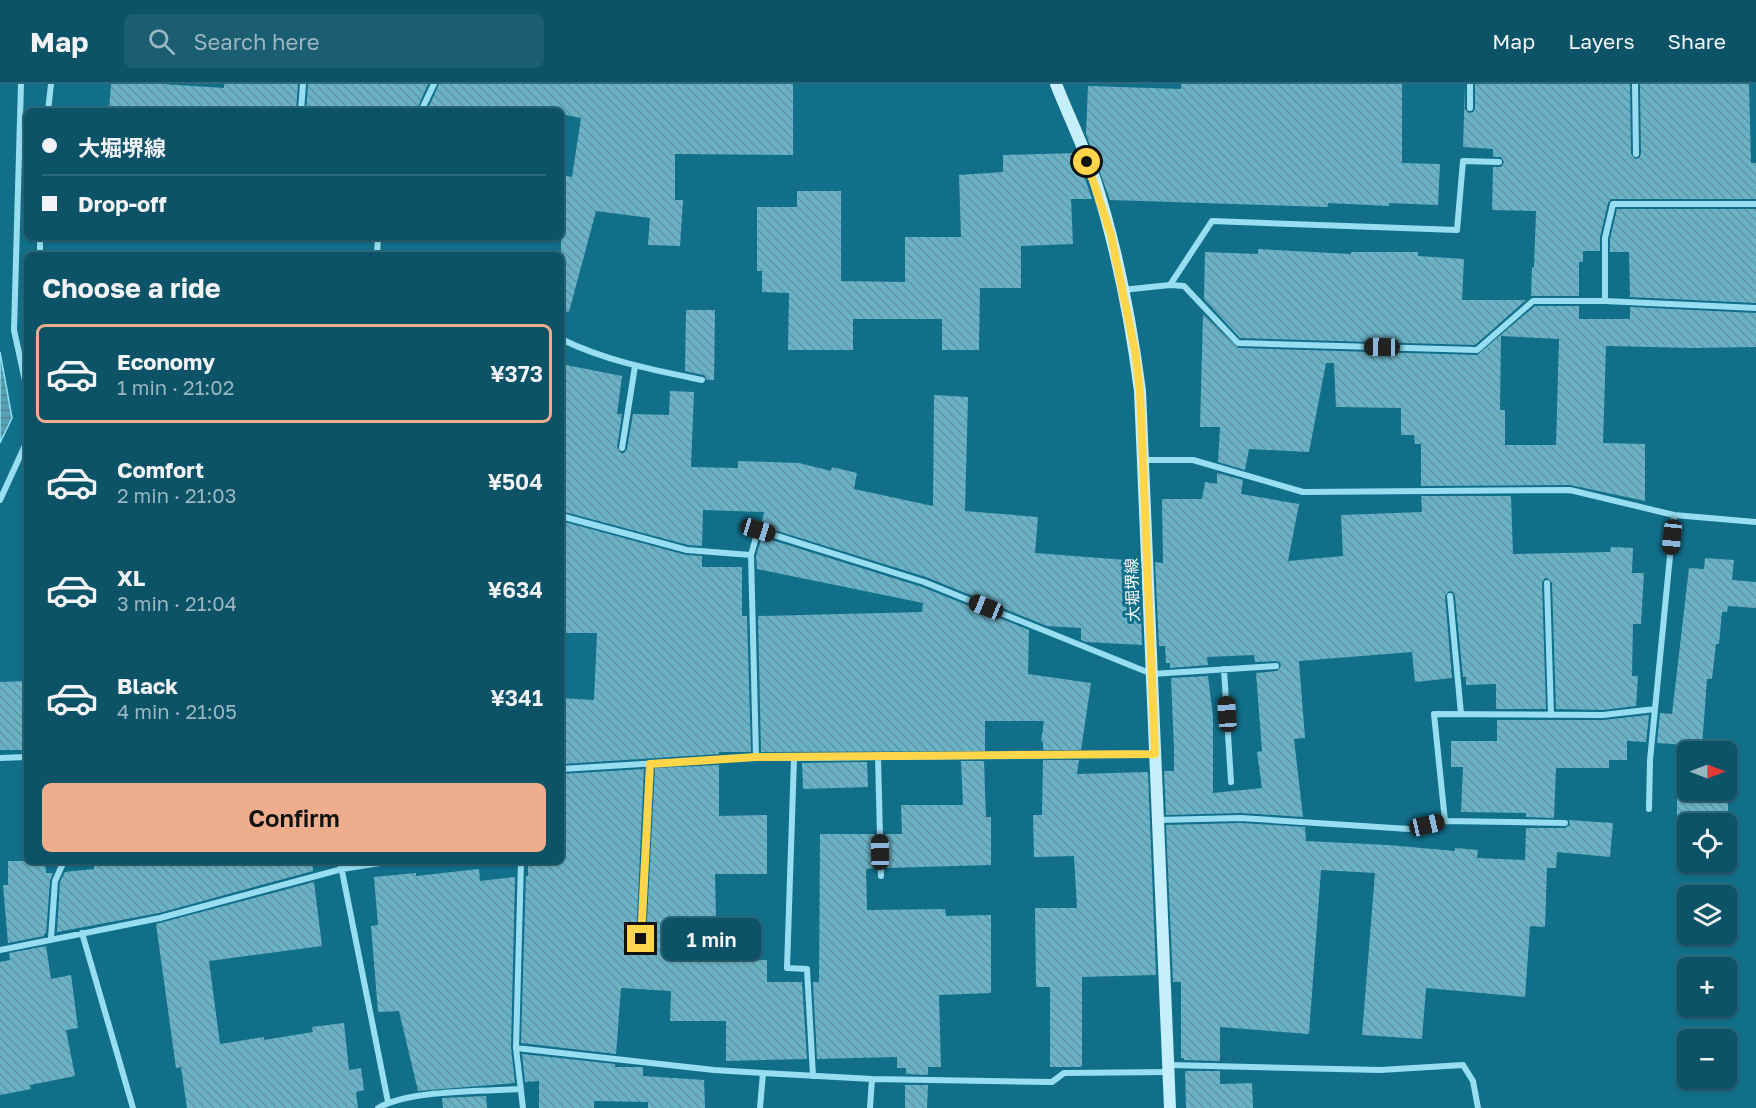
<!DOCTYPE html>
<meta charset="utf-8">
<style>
body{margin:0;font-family:"Golos Text","Noto Sans JP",sans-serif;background:#1b5d71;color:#f1f3f6;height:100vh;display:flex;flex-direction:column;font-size:22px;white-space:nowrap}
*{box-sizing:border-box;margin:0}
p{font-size:20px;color:#9ab6c0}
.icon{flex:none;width:33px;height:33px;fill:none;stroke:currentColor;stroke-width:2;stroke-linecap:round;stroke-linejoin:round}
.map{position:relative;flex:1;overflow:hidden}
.panel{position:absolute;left:24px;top:168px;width:540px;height:612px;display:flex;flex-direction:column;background:#0d5368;border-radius:9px;box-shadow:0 2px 4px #0004,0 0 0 2px #2d697c}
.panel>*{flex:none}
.banner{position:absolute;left:24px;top:24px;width:540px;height:132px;border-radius:9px;box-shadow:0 2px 4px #0004,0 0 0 2px #2d697c;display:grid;align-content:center;height:132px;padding:0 18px;background:#0d5368}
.needle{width:39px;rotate:90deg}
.controls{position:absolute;left:1677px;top:657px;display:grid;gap:12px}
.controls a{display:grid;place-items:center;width:60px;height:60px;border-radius:9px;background:#0d5368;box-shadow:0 2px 4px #0004,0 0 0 2px #2d697c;font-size:30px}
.end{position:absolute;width:27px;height:27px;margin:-14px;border:8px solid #ffd54a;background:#111;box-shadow:0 0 0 3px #111}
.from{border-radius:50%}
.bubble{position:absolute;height:42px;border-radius:9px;background:#0d5368;box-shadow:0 2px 4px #0004,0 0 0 2px #2d697c;font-size:20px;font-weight:600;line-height:42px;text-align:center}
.car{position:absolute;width:18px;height:36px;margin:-18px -9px;border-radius:8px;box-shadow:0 0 4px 2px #0007;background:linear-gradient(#222 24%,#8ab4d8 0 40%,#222 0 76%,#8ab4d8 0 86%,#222 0)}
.banner b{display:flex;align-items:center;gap:21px;height:57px;font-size:22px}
.banner b+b{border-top:2px solid #2d697c}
.banner i{width:15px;height:15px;background:#f1f3f6}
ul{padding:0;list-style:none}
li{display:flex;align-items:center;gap:18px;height:99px;margin:0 12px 9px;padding:0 6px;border:3px solid transparent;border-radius:9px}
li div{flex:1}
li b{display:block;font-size:22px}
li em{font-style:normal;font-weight:600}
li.active{border-color:#eead8d}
li>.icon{width:54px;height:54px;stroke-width:1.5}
h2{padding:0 18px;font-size:27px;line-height:72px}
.primary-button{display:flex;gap:12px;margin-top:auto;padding:12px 18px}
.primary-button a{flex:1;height:69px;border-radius:9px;background:#eead8d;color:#111;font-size:24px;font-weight:600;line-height:69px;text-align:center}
header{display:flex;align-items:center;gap:36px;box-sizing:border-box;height:84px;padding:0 30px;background:#0d5368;border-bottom:2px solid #2d697c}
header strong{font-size:28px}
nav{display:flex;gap:33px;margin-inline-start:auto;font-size:21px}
.search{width:420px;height:54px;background:#1b5d71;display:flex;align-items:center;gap:15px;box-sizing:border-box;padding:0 21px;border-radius:9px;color:#9ab6c0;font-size:22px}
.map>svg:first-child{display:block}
</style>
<header>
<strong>Map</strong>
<div class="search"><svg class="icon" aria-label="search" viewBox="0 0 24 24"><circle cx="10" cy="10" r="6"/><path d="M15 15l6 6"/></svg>Search here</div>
<nav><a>Map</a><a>Layers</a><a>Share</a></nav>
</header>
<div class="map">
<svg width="1756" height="1024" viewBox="0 0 1756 1024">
<defs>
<pattern id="water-rules" width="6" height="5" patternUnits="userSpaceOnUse" patternTransform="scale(1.5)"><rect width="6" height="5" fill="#599fb2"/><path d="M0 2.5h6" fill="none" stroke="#54828e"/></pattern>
<pattern id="building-back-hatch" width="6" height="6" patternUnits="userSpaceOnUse" patternTransform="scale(1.5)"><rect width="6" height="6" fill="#6ab3c7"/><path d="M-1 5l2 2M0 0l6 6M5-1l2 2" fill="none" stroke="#6194a2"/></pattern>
</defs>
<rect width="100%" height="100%" fill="#116f8a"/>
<path fill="url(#water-rules)" stroke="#88e0f5" stroke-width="1.5" d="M0 268 12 334 0 359Z"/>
<path fill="url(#building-back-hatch)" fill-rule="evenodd" d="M111 0H162L224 4V0H298L296 27 109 26Z
M308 0H428L416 27H306Z
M439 0H793V71L675 70V116H683L680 162 648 161 650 134 596 127 569 228 561 227V91L572 93 581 34 561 30V27H427Z
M1181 0H1402V79L1440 80 1438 121 1389 119V122L1328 119V123L1110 116 1086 50 1088 2 1181 5Z
M1465 0V25L1469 29 1473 28 1475 25V0H1630L1631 70 1635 75 1639 74 1641 70 1640 0H1749L1751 79H1756V115H1611L1608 119 1600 153V167H1583V178H1579V212H1531L1532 183H1534L1536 127 1492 126 1493 83H1501L1504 78 1501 73H1493V65L1463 63Z
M1076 69 1092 115H1071L1073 160 1021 162V204H980L979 266H942V235H853V266H788L789 209 762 208V187H757V123H797V107H841V197L905 198V153H961L959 91 1003 88V71Z
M1617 125H1756V219L1630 213 1629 168H1610V155Z
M1258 165 1351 170V168H1418V172L1464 175 1462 216H1526L1475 261 1240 254 1204 215 1205 168 1258 170Z
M1535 222H1579V235H1630V223L1756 229V263L1695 264 1606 262 1603 359 1645 360V417L1570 401 1421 402V360H1415L1414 351H1401V324L1336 323 1334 279H1326L1309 368 1249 365 1245 386 1218 378 1220 343H1200L1203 230 1238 264 1477 271ZM1501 252 1559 255 1556 361H1505V326H1500Z
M686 226H715L714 296H707L704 291 685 287Z
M561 280 622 292 617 330H622L617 363 621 369H624L627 365 633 330 669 331 670 307 694 308 691 383 738 384V377L799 379 831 387 832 383 857 389 854 405 933 422 934 311 968 313 965 427 1038 433 1035 469 1139 477 1142 561 1086 558 1081 556V544L1047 542 926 493 761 442 764 428 703 426 702 462 688 461 561 427Z
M1217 389 1243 396 1241 410 1299 420 1288 477 1343 472 1341 431 1422 428 1421 412H1511L1513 470 1610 468 1611 463 1633 464 1632 489H1644L1641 540H1633L1632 592H1638L1636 622 1603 626 1556 625 1552 499 1547 494 1544 495 1542 499 1546 625H1496V600L1466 601V593H1463L1455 512 1453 508 1449 507 1445 512 1452 594 1415 598 1412 568 1299 577 1305 654 1294 655 1303 733 1241 729 1166 731 1164 687H1174V665L1171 594 1208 592 1213 633V709L1262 704 1257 668 1262 667 1256 589 1277 587 1281 582 1280 579 1276 577 1255 578 1254 571 1207 573 1208 581 1170 584V579H1166L1165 562H1159L1155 478 1163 479 1162 415H1202L1205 398 1217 400Z
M561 437 686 471 702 472V483H742V532H747L751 668H719V670L561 680V614L594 616 597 549H561Z
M762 453 922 503 1029 546 1028 590 1091 599 1081 666H1043V658L1041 657 1044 637H985V667L761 668 758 532 922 528 923 519 757 485 756 472Z
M1705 474 1734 476 1732 496 1756 498V524L1728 522 1727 528H1722L1719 560H1716L1712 595H1707L1702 662 1657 659 1660 629 1672 630 1689 484 1704 485Z
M26 597 27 666H0V598Z
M1649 631 1646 658 1627 657V676H1609V684H1556L1554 734 1526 733V729L1461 728 1463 683H1451V657H1497V636H1603Z
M1043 676H1079L1077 690 1148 688 1156 891 1082 893V983H1050V903H1036L1035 824H1077L1074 772 1034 773 1033 731H1042Z
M961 677H984L986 733H991V781L886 784 885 750H902L901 721H963Z
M867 678 868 703 803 705 802 679Z
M719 681V732L767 731V790H715L717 875 767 876V898H802L807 975 726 977V937H670L671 907 621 904 616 970 521 959 526 792H528V777H561V690L644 685 636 855 638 859 641 860 646 855 655 684Z
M1677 705H1688V706H1726L1728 705V735H1677Z
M1569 736 1613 739 1610 773 1557 768 1556 784H1547L1545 843 1530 842 1525 913 1426 904 1422 955 1362 951 1375 789 1321 786 1309 950 1220 943V977L1184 976V974H1181V898H1173L1166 741 1241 739 1305 743 1306 757 1388 761 1455 767V764L1478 766 1477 774 1525 776 1526 744H1565L1570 741Z
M820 750H875L876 784 866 785 867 826 945 825 946 832 991 831V909L939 911 941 983H928V991L906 990V984H897V973L817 975 813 898H819Z
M8 777H45L46 789H53L50 797 46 849 44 850V852L8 859 3 801H8Z
M94 777H312L313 787 159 829 57 848 60 798 65 788 94 785Z
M479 785 480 797 515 793 511 964 515 999 418 1007 399 927 378 928 371 842 378 841 374 793 416 789V792Z
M314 798 322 862 209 877 220 960 264 953V956L313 948 312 943 344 939 349 986 361 984 364 1006 356 1008 358 1024H187L181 983 176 984 156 840Z
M46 862 51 895 71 891 78 944 66 946 75 992 30 1001 31 1005 0 1011V878L10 876 9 869Z
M522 970 615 980V983H643V992L704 996 705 1024H648V1018L594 1017V1024H539V997L525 998Z
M1185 987H1220V1000L1252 999 1253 1024H1186Z
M905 1001H928L927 1024H905Z
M486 1012 487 1024H443L442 1014Z"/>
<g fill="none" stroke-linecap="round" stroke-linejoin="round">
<path stroke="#97def1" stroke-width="6" d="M21 0 14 246 27 306
M1470 0V24
M1635 0 1636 70
M48 27 51 0
M301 27 303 0
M421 27 434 0
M40 171V153
M377 171 378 153
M1170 201 1212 137 1457 146 1463 77 1499 78
M1122 206 1170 201 1184 202 1238 259 1477 266 1533 217H1605L1756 224
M1605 217V154L1613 120H1756
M561 255C606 277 653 286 702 296
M622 364 635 282
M1144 376H1193L1303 408 1570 406 1674 431 1756 438
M0 416 27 357
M561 432 687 466 751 471
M1547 499 1551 631
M1450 512 1461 630
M1224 585 1231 698
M878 673 881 792
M0 674 27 673
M794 674 1155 670
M561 685 756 673
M1649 725 1650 676 1674 431
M1157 736 1241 734 1409 745 1445 737 1565 739
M1445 737 1434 630 1603 631 1655 625
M340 777 388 1018
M521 777 516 964 523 1024
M82 849 133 1024
M51 854 55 797 64 777
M641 855 650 679
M0 866 160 834 342 785 393 777
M516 964 714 986 763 989 872 995 1052 998 1064 989 1168 988
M1169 981 1380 986 1463 981 1473 997 1478 1024
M813 992 807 885 787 884 794 674 756 673 751 471 758 446 924 498 1152 590 1276 582
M378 1024C410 1006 483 1007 520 1005
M760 1024 763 989
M870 1024 872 995"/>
<path stroke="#c5effc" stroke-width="12" d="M1056 0C1069 33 1085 65 1096 99 1117 166 1131 237 1140 307L1170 1024"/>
</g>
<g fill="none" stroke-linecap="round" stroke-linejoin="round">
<path stroke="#ffd54a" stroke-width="8" d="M641 855 650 680 756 673 1155 670 1140 307 1135 267 1111 151 1087 78"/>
</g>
<g text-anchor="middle" stroke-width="6" stroke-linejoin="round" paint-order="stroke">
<g font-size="16" fill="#fff" stroke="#116f8a">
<text transform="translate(1132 506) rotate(-92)" y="6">大堀堺線</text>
</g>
</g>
</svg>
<div class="controls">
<a><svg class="needle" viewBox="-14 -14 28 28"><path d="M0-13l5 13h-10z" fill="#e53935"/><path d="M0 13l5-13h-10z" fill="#9ab6c0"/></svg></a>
<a><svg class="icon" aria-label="locate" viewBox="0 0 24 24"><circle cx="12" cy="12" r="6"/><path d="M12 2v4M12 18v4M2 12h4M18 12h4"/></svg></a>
<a><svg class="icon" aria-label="layers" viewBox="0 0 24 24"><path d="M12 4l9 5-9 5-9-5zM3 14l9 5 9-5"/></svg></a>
<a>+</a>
<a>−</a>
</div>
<i class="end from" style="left:1087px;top:78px"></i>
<i class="end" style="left:641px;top:855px"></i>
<div class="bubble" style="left:662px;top:834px;width:99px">1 min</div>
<i class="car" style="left:1382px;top:263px;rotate:271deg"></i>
<i class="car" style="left:758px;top:446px;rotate:107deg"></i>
<i class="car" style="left:1672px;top:453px;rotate:186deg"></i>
<i class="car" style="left:986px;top:523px;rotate:292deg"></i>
<i class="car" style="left:1227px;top:630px;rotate:356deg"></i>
<i class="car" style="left:1427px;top:741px;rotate:77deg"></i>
<i class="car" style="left:880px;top:768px;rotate:359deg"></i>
<div class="banner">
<b><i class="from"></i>大堀堺線</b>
<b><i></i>Drop-off</b>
</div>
<section class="panel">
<h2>Choose a ride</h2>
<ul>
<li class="active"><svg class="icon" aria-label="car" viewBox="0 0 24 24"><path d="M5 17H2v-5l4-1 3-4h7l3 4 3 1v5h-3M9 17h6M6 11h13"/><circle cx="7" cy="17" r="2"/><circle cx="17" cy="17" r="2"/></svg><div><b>Economy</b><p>1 min · 21:02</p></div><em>¥373</em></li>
<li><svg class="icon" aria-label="car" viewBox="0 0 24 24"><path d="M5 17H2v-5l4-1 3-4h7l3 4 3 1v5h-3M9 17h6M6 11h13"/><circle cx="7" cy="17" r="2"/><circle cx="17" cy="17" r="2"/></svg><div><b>Comfort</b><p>2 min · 21:03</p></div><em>¥504</em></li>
<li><svg class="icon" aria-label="car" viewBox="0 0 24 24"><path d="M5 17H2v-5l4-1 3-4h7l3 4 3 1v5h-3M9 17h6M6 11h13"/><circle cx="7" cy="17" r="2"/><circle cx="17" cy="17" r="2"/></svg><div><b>XL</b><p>3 min · 21:04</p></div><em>¥634</em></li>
<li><svg class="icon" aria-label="car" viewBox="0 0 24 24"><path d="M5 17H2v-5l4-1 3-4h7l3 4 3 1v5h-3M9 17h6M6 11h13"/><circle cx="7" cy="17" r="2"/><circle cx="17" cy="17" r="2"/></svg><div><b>Black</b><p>4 min · 21:05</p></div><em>¥341</em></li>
</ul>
<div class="primary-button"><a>Confirm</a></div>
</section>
</div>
